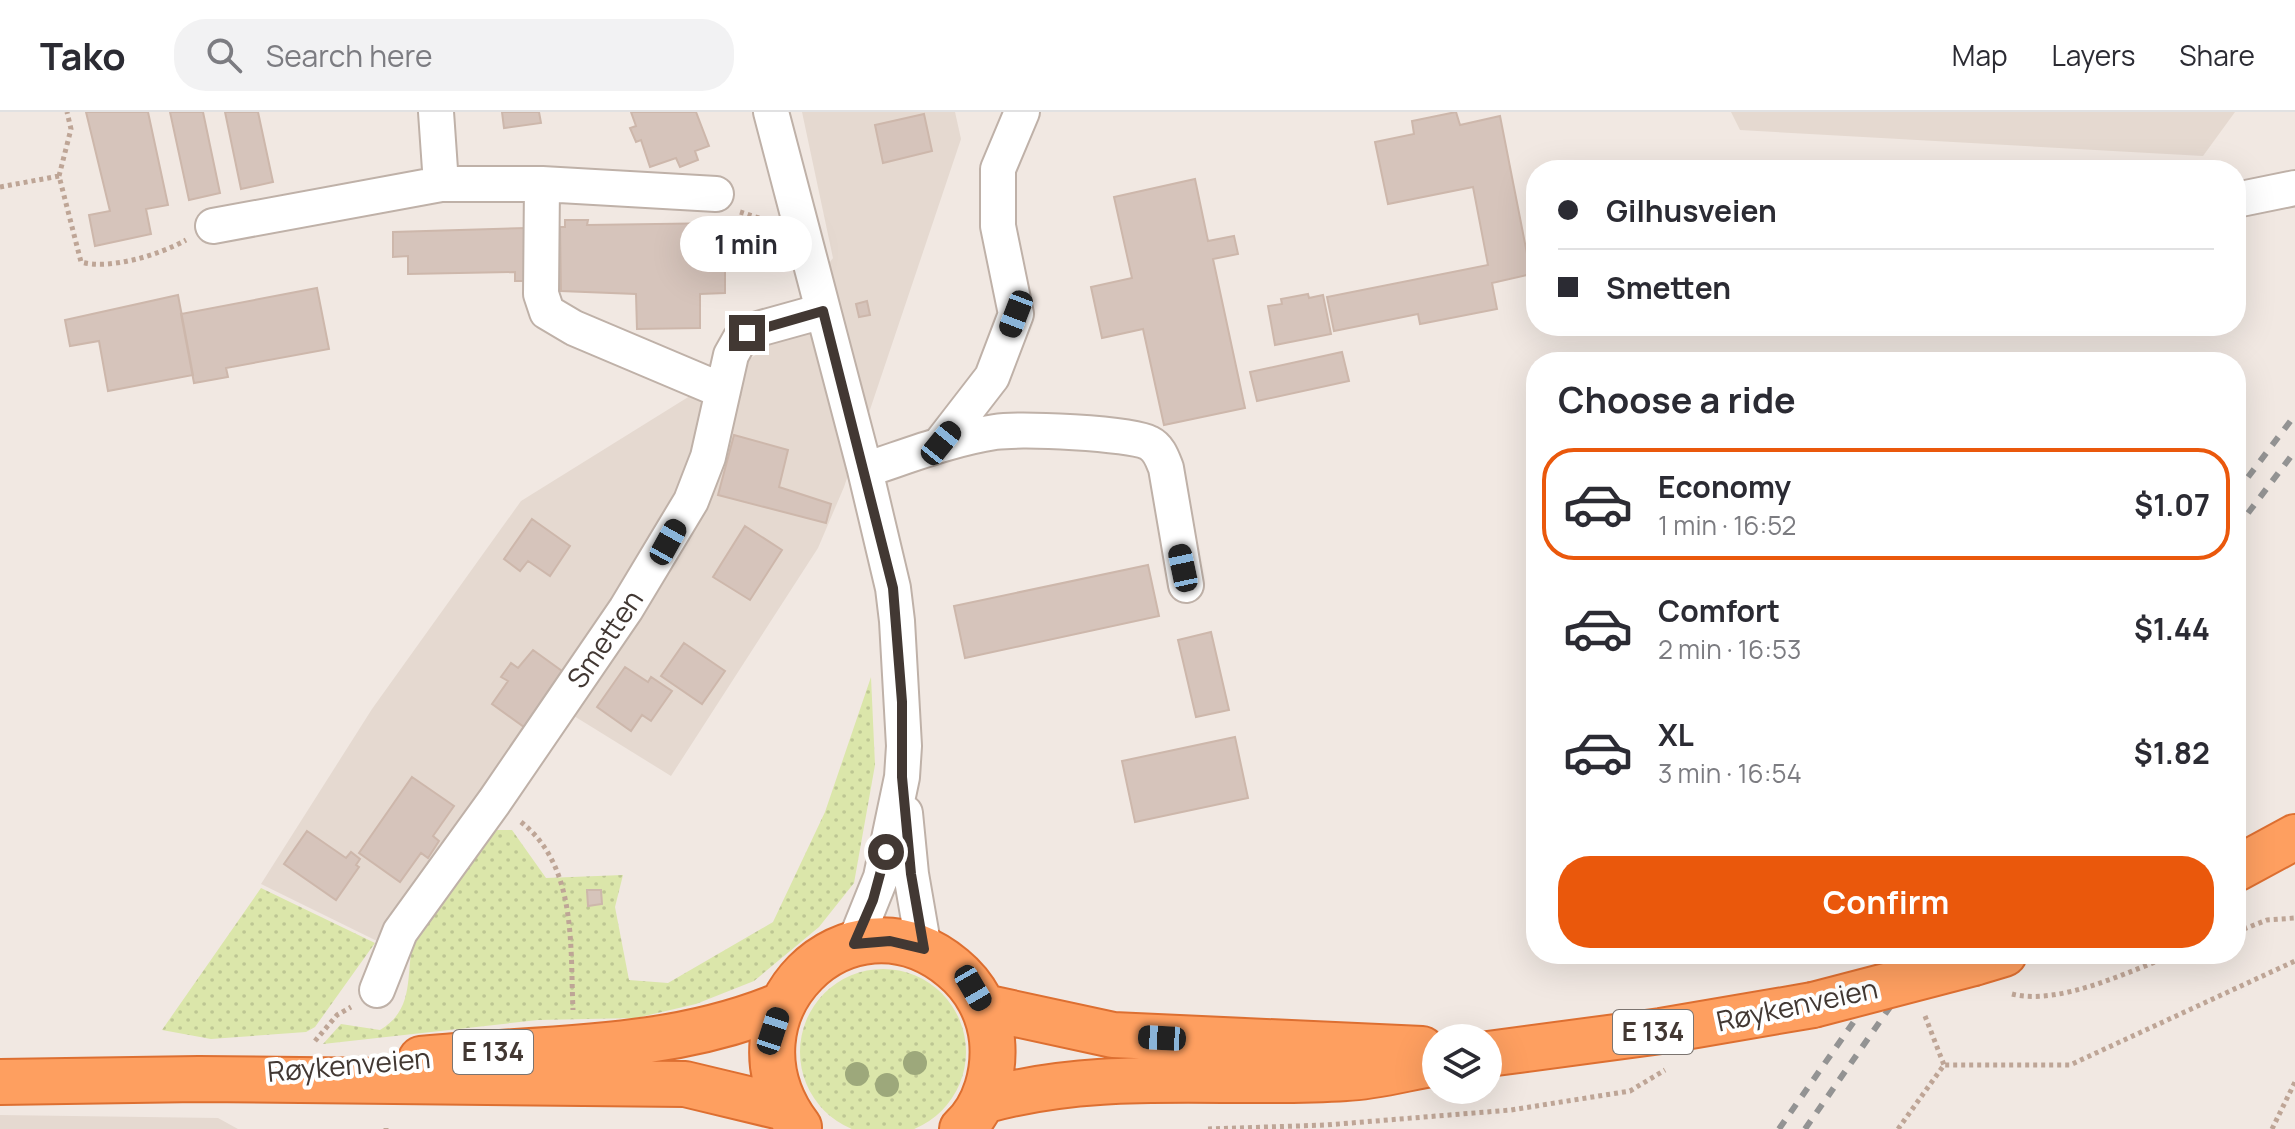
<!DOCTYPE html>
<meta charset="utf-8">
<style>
body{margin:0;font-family:Manrope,sans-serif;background:#f2f2f3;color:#2b2b33;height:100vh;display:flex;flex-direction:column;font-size:30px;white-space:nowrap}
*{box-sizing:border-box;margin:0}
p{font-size:26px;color:#7c7c81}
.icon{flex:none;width:44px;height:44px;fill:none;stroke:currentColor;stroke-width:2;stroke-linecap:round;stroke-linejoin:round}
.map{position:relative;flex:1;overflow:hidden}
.panel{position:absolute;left:1526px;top:240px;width:720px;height:612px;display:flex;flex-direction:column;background:#fff;border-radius:32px;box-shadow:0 8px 32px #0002}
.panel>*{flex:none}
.guide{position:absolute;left:1526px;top:48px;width:720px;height:176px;border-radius:32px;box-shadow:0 8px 32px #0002;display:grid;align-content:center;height:176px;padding:0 32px;background:#fff}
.tools{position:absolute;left:1422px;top:912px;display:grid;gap:16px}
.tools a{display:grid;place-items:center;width:80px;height:80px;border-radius:50%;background:#fff;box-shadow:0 8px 32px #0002;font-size:40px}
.end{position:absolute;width:36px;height:36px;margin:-18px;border:10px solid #423833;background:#fff;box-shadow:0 0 0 4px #fff}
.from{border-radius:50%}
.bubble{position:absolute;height:56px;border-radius:28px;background:#fff;box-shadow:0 8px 32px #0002;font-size:26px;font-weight:700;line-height:56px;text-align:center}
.car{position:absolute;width:24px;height:48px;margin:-24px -12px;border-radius:10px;box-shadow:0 0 6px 2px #0007;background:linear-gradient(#222 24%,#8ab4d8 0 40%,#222 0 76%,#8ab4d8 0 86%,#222 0)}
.guide b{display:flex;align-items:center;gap:28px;height:76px;font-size:30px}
.guide b+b{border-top:2px solid #e1e1e2}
.guide i{width:20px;height:20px;background:#2b2b33}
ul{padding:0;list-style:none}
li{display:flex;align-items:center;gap:24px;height:112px;margin:0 16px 12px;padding:0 16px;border:4px solid transparent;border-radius:32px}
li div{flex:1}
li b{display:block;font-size:30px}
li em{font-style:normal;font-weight:700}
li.active{border-color:#ea580c}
li>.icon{width:72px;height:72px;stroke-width:1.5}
h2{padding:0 32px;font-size:36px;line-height:96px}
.action{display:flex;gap:16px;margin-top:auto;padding:16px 32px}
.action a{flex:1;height:92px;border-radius:32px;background:#ea580c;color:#fff;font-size:32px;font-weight:700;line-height:92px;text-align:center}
header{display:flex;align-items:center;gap:48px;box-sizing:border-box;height:112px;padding:0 40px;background:#fff;border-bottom:2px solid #e1e1e2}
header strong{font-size:38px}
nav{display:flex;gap:44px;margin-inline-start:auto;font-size:28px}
.search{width:560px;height:72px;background:#f2f2f3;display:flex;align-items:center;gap:20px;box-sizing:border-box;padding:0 28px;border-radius:32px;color:#7c7c81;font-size:30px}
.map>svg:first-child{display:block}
</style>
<header>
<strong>Tako</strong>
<div class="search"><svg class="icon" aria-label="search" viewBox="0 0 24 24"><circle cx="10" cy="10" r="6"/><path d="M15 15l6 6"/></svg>Search here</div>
<nav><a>Map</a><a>Layers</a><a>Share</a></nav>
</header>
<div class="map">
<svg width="2295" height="1017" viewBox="0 0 2295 1017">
<defs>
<pattern id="green-dots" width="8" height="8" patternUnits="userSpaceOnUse" patternTransform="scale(2)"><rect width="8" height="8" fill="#dbe6aa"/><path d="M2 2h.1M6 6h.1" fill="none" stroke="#bdc693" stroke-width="1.8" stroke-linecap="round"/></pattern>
</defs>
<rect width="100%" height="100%" fill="#f1e8e2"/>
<path fill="#e5d9d0" d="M802 0H955L961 27 844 375 818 436 671 664 553 591 379 830 261 772 372 597 521 389 759 241 833 146Z
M1731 0H2235L2203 44 1740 18Z
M0 1003 218 1006 238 1017H0Z"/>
<path fill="url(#green-dots)" d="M871 565 875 653 854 771 819 815 754 869 696 892 636 906 538 908 323 932 341 912 380 918C419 895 403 856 416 819 423 798 473 740 489 718H512L546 766 623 763 615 795 629 868 668 871 773 810 825 700Z
M261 776 375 831 315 915 306 920 211 927 162 918Z
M800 940a83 83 0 1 1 166 0a83 83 0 1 1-166 0Z"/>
<path fill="#d6c4bb" stroke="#cdb7ab" stroke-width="2" d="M86 0H148L168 93 146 97 151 122 95 134 89 103 110 99Z
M170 0H203L220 81 189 88Z
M225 0H258L273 70 241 77Z
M502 0H539L541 11 504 16Z
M631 0H696L709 34 695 39 698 48 680 55 676 46 650 55 641 28 636 30 630 16 636 14Z
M1456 0 1460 13 1500 4 1531 162 1492 171 1497 197 1420 212 1418 202 1334 219 1327 185 1488 153 1473 75 1388 92 1375 30 1414 22 1412 9Z
M924 2 932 39 883 51 875 13Z
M1195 67 1208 129 1234 124 1238 142 1213 147 1245 296 1164 313 1143 217 1102 226 1091 175 1132 166 1114 85Z
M565 108H588L587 113 725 111V181L700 182V216L637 217 636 182 561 179 560 115H565Z
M526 116 524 169H515V160L408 162V144L393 145V120Z
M317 176 329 237 226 256 228 265 194 271 181 202Z
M1308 182 1309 186 1323 183 1331 222 1275 233 1268 194 1282 192 1281 187Z
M178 183 193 263 108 279 99 229 70 234 65 208Z
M867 189 870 203 859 205 856 192Z
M1342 240 1349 269 1257 289 1250 260Z
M734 323 788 338 779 375 831 392 826 411 718 383Z
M532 407 570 434 550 464 528 449 520 459 504 447Z
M745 414 782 438 750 488 713 465Z
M1148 453 1159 504 965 546 954 494Z
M1211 520 1229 598 1196 605 1178 528Z
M684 531 725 559 702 592 661 564Z
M533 538 562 559 524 615 492 592 508 569 501 565 511 551 518 556Z
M625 555 648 570 651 565 672 579 651 609 642 603 631 619 597 595Z
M1235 625 1248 686 1135 710 1122 649Z
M412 665 454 694 433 724 439 729 428 746 421 741 400 770 359 741Z
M307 719 346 746 351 740 360 747 356 753 359 755 336 788 284 752Z
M587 778H601L602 792 588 794Z"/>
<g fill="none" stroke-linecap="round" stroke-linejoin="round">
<defs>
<path id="minor" d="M436 0 441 72
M771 0 865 358 893 476 897 509 904 634 902 665 881 765 854 832
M542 72 541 182 547 200 574 216 723 279
M2236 88 2295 76
M213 114 441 72H542L716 82
M941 331 992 265 1016 202 998 114V57L1022 0
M865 358C908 344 950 327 995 320 1018 316 1131 321 1149 331 1159 336 1162 346 1166 356L1186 473
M905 701 911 762 924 837
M377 878 400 820 494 690 626 497 691 389 708 345 731 243 740 227 758 217 823 199"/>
<path id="highway" d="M2236 757 2295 725
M1974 851 2004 842
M984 895 1113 923 1422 937
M1488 942 1661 919 1813 893
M421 947C543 935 666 941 781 893
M0 970 199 967 685 972 785 996
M983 989C1102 955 1224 974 1346 966 1376 965 1406 956 1436 951
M799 1015C714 902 849 770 953 856 975 874 989 900 992 928 995 959 986 995 962 1017"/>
</defs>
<use href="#minor" stroke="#bfb1a8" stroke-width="38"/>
<use href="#highway" stroke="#dd6f31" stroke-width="48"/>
<path stroke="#bea596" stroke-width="5" stroke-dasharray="4 4" stroke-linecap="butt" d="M59 64 71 17 67 0
M0 75 59 64 81 150C110 158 159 143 186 128
M740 100 759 106
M521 710C577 754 570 833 573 898
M2236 820 2267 808 2295 806
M2012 882C2059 894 2130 859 2175 842
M1925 904 1944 953
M315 929 337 903 351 895
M386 1017V1016
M1208 1017 1326 1013 1511 998 1630 979 1665 958
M1898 1017 1944 953H2070L2295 849
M2272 1017 2295 970"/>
<use href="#minor" stroke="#fff" stroke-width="34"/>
<use href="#highway" stroke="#fe9f60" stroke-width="44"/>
<path stroke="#939393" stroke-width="6" stroke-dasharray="10 10" stroke-linecap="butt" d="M2236 381 2295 303
M2236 417 2295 339
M1779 1017 1901 842
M1805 1017 1927 842"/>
<defs>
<path id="highway-bridge" d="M1813 893 1974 851"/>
</defs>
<use href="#highway-bridge" stroke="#dd6f31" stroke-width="48" stroke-linecap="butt"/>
<use href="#highway-bridge" stroke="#fe9f60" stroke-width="44"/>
</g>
<g fill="#9da87b">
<circle cx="915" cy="951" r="12"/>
<circle cx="857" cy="962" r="12"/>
<circle cx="887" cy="973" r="12"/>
</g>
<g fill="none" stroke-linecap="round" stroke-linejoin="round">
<path stroke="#423833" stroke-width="10" d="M747 221 823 199 893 476 902 590V665L911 762 924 837 890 829 854 832 873 788 886 740"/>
</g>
<g text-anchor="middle" stroke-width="8" stroke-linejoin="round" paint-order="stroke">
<g fill="#fff" stroke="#7b7470" stroke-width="2">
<rect x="1613" y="898" width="80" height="44" rx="6"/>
<rect x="453" y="918" width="80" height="44" rx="6"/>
</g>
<g font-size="26" font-weight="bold" fill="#423833">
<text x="1653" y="929">E 134</text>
<text x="493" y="949">E 134</text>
</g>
<g font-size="28" fill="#423833" stroke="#fff">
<text transform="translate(605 527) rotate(-56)" y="10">Smetten</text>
<text transform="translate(1797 893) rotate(-12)" y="10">Røykenveien</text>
<text transform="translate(349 953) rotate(-5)" y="10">Røykenveien</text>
</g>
</g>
</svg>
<div class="tools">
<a><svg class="icon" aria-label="layers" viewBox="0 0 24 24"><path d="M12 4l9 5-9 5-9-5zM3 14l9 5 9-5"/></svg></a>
</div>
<i class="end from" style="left:886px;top:740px"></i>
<i class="end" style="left:747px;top:221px"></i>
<div class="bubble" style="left:680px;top:104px;width:132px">1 min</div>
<i class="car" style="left:1016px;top:202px;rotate:201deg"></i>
<i class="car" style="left:941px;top:331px;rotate:39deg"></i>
<i class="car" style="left:668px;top:430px;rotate:29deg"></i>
<i class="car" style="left:1183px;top:456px;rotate:348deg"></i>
<i class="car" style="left:973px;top:876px;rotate:150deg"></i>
<i class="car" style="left:773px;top:919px;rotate:18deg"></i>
<i class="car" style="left:1162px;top:926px;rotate:273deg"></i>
<div class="guide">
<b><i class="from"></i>Gilhusveien</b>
<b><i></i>Smetten</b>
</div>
<section class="panel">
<h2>Choose a ride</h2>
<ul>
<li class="active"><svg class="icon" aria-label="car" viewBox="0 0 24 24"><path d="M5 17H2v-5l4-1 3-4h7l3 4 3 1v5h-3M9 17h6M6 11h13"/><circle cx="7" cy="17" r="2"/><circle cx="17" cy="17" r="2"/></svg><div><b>Economy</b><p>1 min · 16:52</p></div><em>$1.07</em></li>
<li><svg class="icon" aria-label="car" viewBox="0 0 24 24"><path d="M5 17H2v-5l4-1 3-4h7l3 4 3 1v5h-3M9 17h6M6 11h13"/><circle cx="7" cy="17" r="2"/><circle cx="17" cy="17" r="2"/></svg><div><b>Comfort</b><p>2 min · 16:53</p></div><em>$1.44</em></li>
<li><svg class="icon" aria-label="car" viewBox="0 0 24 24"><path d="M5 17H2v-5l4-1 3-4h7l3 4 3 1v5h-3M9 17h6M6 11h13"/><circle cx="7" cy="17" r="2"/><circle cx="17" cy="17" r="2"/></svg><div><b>XL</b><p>3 min · 16:54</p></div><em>$1.82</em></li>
</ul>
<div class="action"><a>Confirm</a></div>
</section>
</div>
